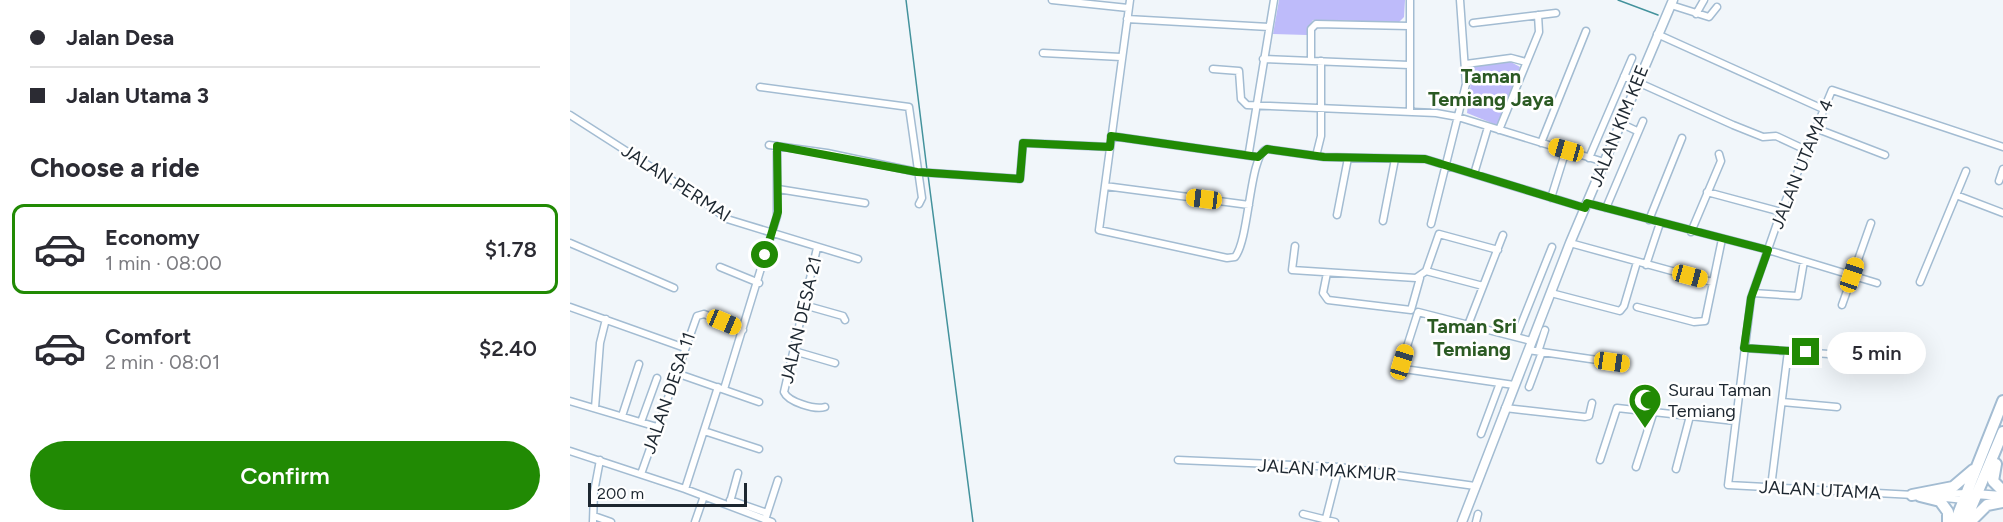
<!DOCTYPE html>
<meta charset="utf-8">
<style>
body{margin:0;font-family:Figtree,sans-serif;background:#f7f7f7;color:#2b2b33;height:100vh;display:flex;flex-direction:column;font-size:22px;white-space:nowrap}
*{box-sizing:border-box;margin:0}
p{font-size:20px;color:#7c7c81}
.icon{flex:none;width:33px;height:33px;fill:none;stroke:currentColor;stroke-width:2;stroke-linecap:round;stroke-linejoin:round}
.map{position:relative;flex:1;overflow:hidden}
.sheet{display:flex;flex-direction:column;background:#fff;width:570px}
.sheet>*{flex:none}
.banner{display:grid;align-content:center;height:132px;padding:0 30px;background:#fff}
.scale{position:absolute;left:18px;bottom:15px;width:159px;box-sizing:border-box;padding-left:6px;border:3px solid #1d2730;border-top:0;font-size:16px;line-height:21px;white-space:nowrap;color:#1d2730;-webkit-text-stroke:4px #fff;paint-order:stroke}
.end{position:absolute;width:27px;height:27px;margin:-14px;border:8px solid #218a04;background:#fff;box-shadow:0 0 0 3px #fff}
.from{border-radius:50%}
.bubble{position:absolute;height:42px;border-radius:21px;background:#fff;box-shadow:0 6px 24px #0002;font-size:20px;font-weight:600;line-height:42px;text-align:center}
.car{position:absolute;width:18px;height:36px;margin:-18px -9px;border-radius:8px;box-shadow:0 0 4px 2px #0007;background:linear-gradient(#f5c518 24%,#345 0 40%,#f5c518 0 76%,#345 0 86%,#f5c518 0)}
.banner b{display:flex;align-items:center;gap:21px;height:57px;font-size:22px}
.banner b+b{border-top:2px solid #e1e1e2}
.banner i{width:15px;height:15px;background:#2b2b33}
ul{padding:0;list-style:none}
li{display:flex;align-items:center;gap:18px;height:90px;margin:0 12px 9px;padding:0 18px;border:3px solid transparent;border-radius:12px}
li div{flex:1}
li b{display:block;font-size:22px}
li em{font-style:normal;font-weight:600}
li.on{border-color:#218a04}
li>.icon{width:54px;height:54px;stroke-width:1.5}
h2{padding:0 30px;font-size:27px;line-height:72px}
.primary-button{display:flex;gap:12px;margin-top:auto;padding:12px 30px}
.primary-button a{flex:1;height:69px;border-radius:36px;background:#218a04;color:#fff;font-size:24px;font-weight:600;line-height:69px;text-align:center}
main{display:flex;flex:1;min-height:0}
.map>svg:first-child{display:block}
</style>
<main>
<section class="sheet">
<div class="banner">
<b><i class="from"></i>Jalan Desa</b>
<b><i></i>Jalan Utama 3</b>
</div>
<h2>Choose a ride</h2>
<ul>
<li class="on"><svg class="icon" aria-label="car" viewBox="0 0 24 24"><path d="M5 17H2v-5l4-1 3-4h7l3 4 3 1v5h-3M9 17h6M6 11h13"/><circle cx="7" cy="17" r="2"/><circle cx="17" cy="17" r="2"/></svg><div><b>Economy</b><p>1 min · 08:00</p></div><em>$1.78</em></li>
<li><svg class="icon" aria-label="car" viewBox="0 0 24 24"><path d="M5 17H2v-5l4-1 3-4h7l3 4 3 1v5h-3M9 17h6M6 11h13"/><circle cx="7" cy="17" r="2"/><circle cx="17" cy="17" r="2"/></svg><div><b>Comfort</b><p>2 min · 08:01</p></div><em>$2.40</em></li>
</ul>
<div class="primary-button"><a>Confirm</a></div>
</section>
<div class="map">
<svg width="1433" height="522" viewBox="0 0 1433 522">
<rect width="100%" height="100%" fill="#f1f6fa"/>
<path fill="#bebbfa" d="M709 0H835L834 17 829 22 743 20 738 28 737 35 703 34Z
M941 62 950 67 929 126 897 113 903 65Z"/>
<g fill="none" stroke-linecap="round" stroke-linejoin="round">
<path stroke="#43929c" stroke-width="1.5" d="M336 0 357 170
M1048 0 1088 15
M358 175 403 522"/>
<defs>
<path id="minor" d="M482 0 558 8
M560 0 529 230 657 258 665 257C680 238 679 154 697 149L754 157 855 159 1015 208
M1101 5 1139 17 1147 7
M1126 14 1134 0
M557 19 699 27
M903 23 986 13
M1087 34 1253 109
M473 53 551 57
M693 59 839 65
M741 61V29L746 24 839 26
M896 64 941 58 956 62
M643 69 669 71 671 99 677 105 866 113 888 117 1034 162
M1054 76 1163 125 1193 137 1206 136 1236 150
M190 87 339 107 352 198 349 204
M840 111V0
M0 115 128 197 157 219 288 259
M1050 123 1067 131
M1245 128 1315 155
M929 130 969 32 968 15
M541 136 688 157
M971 143 1016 31
M199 145 257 153 347 172 450 179 453 143 540 147
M679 152 704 0
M746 156 751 136V61
M1019 158 1062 58
M904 174 918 127
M1429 181 1433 169
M535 186 679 205
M208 189 295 203
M1137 192 1211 212
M1386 195 1433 213
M981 198 996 150
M1017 203 1198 250 1307 283
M1036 208 1073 121
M767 215 778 158
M1079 220 1112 138
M813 221 825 159
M861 224 896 84 890 0
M1121 232 1151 161 1149 154
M0 243 104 288
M1000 243 1142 282
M725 246 722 270 846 278 856 271
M247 248 214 392C218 402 245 410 255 407
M1076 265 1090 223
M150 267 189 283
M856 271 869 234 928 250
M856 271 913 286
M757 273 753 293 758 300 841 310 850 278
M1350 282 1396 171
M981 293 1050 311 1054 306 1067 262
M1183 293 1228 296 1234 261
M234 305 273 316 275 320
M1272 305 1301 223
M0 307 115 348
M1067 307 1124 322 1135 321 1152 239
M898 325 933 235
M946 337 982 247
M1174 348 1273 355
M958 350 1055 364
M224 351 265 363
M968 352 975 330
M106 373 189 402
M944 385 834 369 832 362 848 312 961 341
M959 387 972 352
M154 389 207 216V146
M0 401 87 427
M1212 402 1267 407
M25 408 30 343 36 319
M935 408 1015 417 1019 416 1022 403
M52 416 69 364
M71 422 87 378
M134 431 189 449
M911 434 930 383
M0 451 115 489 202 522
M608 460 769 467 905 486
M1030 460 1047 408 1165 421
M1066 467 1084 411
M1106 469 1120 416
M71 474 127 316 134 314 173 330
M1201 487 1218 351
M115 489 148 387
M1370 494 1397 493
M1344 495 1158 485 1181 298 1211 212 1262 90 1433 147
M1366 497 1394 500
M160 500 197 513
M160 502 168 473
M733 514 765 522
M24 516 41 522
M195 520 208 480
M23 522 24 492 30 460
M125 522 134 496
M755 522 769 467
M906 522 908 514"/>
<path id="tertiary" d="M1404 494 1433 496
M892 522 1000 243 1103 0"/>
<path id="trunk" d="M1426 464 1423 481 1433 491
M1342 495 1383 487 1403 470
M1350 496 1370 501 1378 512V522
M1385 522 1433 401
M1395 522 1433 432
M1400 522 1417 505 1433 502"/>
</defs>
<use href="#minor" stroke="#a3bcd2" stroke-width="9"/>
<use href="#tertiary" stroke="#a3bcd2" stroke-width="11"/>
<use href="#trunk" stroke="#a3bcd2" stroke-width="14"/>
<use href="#minor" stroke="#fff" stroke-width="6"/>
<use href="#tertiary" stroke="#fff" stroke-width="8"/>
<use href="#trunk" stroke="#fff" stroke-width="10"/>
</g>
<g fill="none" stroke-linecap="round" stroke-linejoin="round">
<path stroke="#218a04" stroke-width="8" d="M195 255 208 212 207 146 347 172 450 179 453 143 540 147 541 136 688 157 697 149 754 157 855 159 1015 208 1017 203 1198 250 1181 298 1174 348 1236 352"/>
</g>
<defs>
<symbol id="mosque-pin" viewBox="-11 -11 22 30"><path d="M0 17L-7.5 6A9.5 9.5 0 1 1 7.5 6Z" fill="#218a04" stroke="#fff"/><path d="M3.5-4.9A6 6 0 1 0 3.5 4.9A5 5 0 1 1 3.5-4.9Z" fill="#fff"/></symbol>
</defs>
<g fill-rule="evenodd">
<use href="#mosque-pin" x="1056" y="381" width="38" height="52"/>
</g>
<g text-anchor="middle" stroke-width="5" stroke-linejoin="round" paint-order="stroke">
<g font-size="18" fill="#1d2730" stroke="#fff">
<text transform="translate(1049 126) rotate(-68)" y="6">JALAN KIM KEE</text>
<text transform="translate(1232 164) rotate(-68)" y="6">JALAN UTAMA 4</text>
<text transform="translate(106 183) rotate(33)" y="6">JALAN PERMAI</text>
<text transform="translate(231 320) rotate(-77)" y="6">JALAN DESA 21</text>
<text transform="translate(99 393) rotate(-71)" y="6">JALAN DESA 11</text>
<text transform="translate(757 470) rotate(4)" y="6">JALAN MAKMUR</text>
<text transform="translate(1250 490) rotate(3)" y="6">JALAN UTAMA</text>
</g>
<g font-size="18" fill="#1d2730" stroke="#fff" text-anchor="start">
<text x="1098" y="396">Surau Taman<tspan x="1098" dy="21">Temiang</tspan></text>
</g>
<g font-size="20" font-weight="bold" fill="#2b5a23" stroke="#fff">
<text x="921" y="83">Taman<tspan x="921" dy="23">Temiang Jaya</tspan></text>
<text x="902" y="333">Taman Sri<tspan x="902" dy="23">Temiang</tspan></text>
</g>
</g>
</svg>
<div class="scale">200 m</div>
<i class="end from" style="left:195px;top:255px"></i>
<i class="end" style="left:1236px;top:352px"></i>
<div class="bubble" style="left:1257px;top:332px;width:99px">5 min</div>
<i class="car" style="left:996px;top:150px;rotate:286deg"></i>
<i class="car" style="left:634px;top:199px;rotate:277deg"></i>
<i class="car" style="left:1282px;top:275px;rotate:19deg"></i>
<i class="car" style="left:1120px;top:276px;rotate:105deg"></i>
<i class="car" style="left:154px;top:322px;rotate:113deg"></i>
<i class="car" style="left:832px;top:362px;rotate:17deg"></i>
<i class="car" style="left:1042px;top:362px;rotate:98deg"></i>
</div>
</main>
